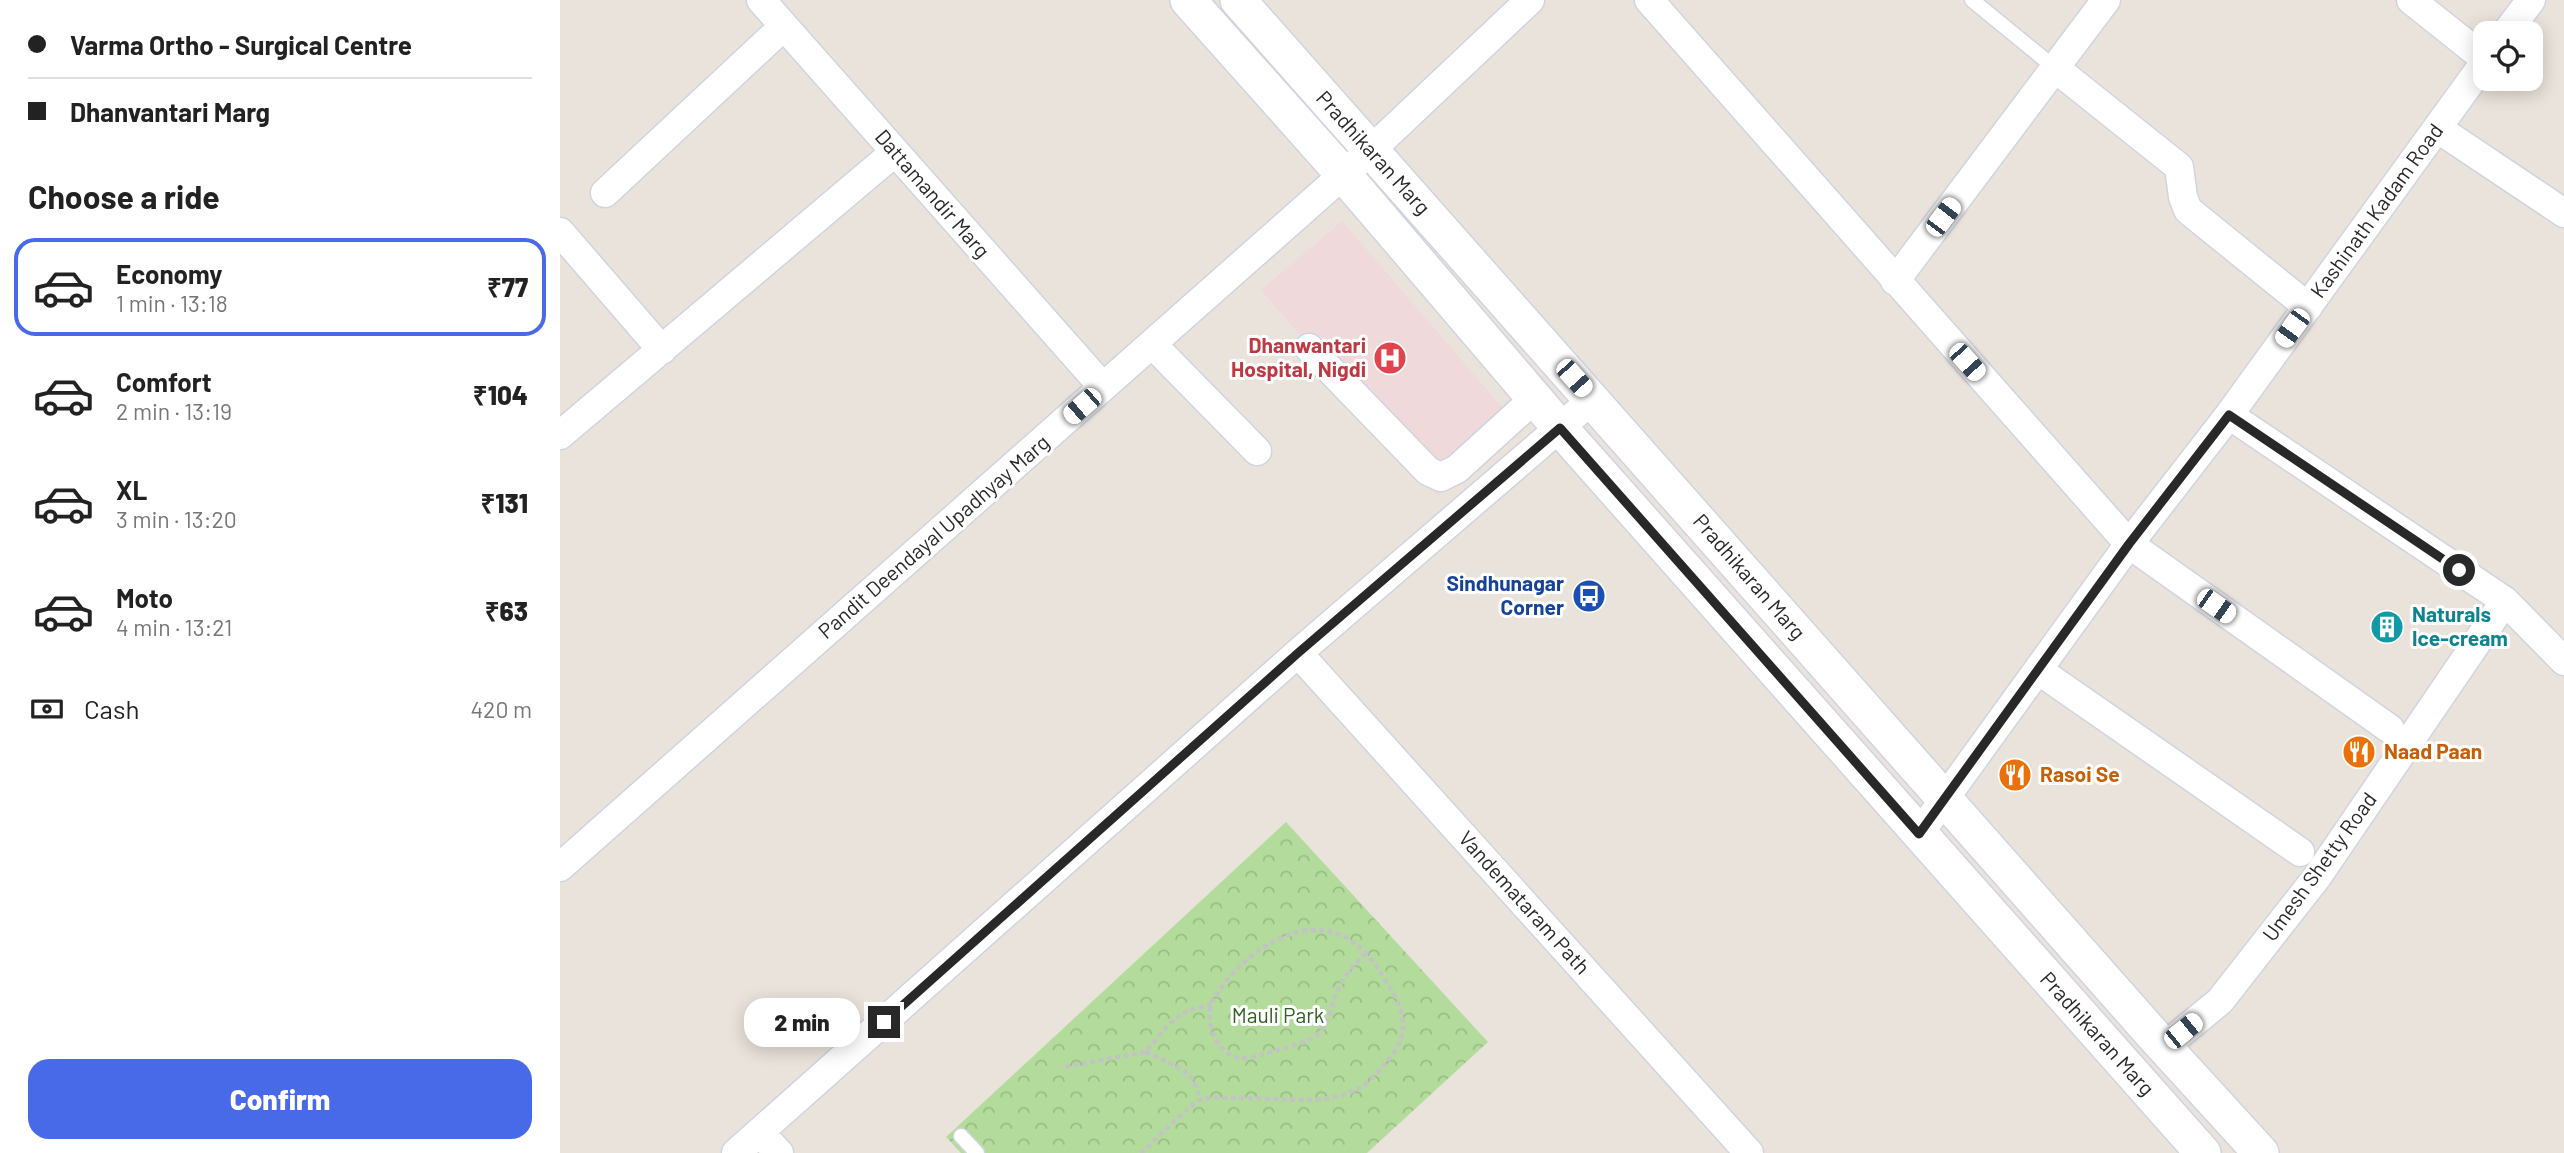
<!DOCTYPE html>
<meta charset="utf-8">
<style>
body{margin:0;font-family:Barlow,sans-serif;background:#f2f2f2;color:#222;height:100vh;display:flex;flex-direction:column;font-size:26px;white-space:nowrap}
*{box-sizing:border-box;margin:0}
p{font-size:23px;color:#767676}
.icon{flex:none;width:38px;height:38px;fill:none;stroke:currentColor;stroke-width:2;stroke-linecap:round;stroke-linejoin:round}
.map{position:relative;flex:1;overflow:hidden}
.sheet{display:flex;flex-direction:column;background:#fff;width:560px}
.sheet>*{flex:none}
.banner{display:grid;align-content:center;height:154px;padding:0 28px;background:#fff}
.controls{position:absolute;left:1913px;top:21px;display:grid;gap:14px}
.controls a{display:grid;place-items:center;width:70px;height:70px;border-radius:14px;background:#fff;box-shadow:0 4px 18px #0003;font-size:35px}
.end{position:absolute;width:32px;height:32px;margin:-16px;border:9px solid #282828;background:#fff;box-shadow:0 0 0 4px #fff}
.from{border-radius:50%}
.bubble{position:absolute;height:49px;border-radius:21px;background:#fff;box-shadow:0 4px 18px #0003;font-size:23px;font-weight:800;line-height:49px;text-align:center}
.car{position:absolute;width:21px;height:42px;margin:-21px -10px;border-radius:9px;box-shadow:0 0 5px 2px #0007;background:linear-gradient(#fff 24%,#345 0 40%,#fff 0 76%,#345 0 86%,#fff 0)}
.banner b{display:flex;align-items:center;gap:24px;height:66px;font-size:26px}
.banner b+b{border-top:2px solid #e0e0e0}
.banner i{width:18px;height:18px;background:#222}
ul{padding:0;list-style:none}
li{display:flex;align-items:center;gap:21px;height:98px;margin:0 14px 10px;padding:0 14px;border:4px solid transparent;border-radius:21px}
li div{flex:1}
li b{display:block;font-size:26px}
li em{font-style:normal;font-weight:800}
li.selected{border-color:#486ae9}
li>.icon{width:63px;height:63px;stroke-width:1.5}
h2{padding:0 28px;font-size:32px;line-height:84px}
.pay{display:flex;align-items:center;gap:18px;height:77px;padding:0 28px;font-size:26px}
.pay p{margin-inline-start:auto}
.button{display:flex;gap:14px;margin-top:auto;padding:14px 28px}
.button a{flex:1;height:80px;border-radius:21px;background:#486ae9;color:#fff;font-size:28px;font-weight:800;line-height:80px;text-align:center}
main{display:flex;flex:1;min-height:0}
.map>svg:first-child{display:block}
</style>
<main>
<section class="sheet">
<div class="banner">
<b><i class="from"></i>Varma Ortho - Surgical Centre</b>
<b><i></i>Dhanvantari Marg</b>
</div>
<h2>Choose a ride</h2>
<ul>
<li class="selected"><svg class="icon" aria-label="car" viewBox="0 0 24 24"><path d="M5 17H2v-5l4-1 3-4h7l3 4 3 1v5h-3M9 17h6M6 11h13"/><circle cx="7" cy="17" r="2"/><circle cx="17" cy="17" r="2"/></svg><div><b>Economy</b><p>1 min · 13:18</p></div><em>₹77</em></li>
<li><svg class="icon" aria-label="car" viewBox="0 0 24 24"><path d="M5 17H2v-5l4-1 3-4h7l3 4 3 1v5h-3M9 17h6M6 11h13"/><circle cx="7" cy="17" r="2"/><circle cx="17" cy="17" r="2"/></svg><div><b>Comfort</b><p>2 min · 13:19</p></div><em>₹104</em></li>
<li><svg class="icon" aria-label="car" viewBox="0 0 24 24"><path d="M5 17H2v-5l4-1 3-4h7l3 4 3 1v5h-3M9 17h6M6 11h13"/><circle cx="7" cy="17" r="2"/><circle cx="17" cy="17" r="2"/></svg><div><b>XL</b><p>3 min · 13:20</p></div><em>₹131</em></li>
<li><svg class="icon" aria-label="car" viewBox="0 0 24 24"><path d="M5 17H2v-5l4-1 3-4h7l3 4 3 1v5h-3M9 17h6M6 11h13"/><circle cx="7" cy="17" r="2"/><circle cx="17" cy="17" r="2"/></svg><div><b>Moto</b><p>4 min · 13:21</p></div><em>₹63</em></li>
</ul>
<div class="pay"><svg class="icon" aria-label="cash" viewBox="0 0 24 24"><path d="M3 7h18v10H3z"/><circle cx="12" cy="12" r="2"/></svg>Cash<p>420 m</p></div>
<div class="button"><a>Confirm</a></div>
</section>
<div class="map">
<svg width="2004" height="1153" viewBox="0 0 2004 1153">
<defs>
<pattern id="park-crowns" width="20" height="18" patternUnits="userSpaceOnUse" patternTransform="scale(1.75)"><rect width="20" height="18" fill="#b3dc9c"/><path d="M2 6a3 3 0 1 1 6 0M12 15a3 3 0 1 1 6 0" fill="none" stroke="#9abd86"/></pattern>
</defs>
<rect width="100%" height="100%" fill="#eae3db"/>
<path fill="#f0d9db" d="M782 221 959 427 878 496 701 290Z"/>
<path fill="url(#park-crowns)" d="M726 822 928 1042 807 1153H401L386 1137Z"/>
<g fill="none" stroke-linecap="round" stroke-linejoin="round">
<defs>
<path id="service" d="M1412 0 1495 68
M401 1136 417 1153"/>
<path id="minor" d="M201 0 543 387
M1089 0 1569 544 1830 729
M1851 0 1925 59
M1946 33 1971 0
M1495 68 1619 167 1623 197 1628 210 1748 307
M1877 128 2004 213
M45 193 224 26
M0 232 102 350
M1335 281 1546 0
M592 344 697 451
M749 348 868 471 881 477 897 469 975 398
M1669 415 1945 601 2004 661
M0 435 335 152
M738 653 1189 1153
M1478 670 1740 852
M1359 834 1569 544 1669 415 1925 62
M0 867 810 151 970 0
M1604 1047 1660 1001 1757 877 1945 601
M200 1133 219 1153
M176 1153 738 653 1033 399"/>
<path id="tertiary" d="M628 0 783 174 1000 428 1643 1153
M678 0 1595 1037 1701 1153"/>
</defs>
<use href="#service" stroke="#d1d4e0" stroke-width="17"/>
<use href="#minor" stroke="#d1d4e0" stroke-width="31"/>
<use href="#tertiary" stroke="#d1d4e0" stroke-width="38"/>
<path stroke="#c3c3c3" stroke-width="4.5" stroke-dasharray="5 3.5" stroke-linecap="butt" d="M585 1052C612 1064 634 1068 640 1100
M505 1067 585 1052 609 1024 628 1010 651 1005
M581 1153C592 1143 631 1104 640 1100 650 1096 667 1098 677 1098 714 1097 771 1108 802 1086 812 1080 820 1069 828 1060 858 1027 837 997 816 966 802 945 781 930 755 930 716 929 668 969 652 1003 644 1022 658 1056 680 1058 685 1059 695 1056 700 1055 714 1051 739 1045 751 1039 771 1027 769 1008 778 990 785 975 795 963 807 952"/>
<use href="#service" stroke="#fff" stroke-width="14"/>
<use href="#minor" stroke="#fff" stroke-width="28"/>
<use href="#tertiary" stroke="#fff" stroke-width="35"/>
</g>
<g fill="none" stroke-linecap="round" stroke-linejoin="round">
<path stroke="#282828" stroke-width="9" d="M324 1022 738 653 1000 428 1359 834 1569 544 1669 415 1899 570"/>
</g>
<defs>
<symbol id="hospital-disc" viewBox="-11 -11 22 22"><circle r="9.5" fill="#e0444e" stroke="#fff"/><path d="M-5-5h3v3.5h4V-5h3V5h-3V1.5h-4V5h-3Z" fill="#fff"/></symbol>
<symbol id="bus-disc" viewBox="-11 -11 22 22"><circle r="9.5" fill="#1a4fb4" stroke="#fff"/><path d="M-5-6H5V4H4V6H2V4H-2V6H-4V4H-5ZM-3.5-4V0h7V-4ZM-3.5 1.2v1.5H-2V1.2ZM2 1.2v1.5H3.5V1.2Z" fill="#fff"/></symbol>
<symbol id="building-disc" viewBox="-11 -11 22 22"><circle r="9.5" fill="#0f9aa8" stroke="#fff"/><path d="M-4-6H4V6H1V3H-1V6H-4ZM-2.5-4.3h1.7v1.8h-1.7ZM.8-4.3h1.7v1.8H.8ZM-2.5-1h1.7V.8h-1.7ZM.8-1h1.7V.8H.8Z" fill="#fff"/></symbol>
<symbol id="restaurant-disc" viewBox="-11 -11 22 22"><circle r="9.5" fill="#e8710a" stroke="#fff"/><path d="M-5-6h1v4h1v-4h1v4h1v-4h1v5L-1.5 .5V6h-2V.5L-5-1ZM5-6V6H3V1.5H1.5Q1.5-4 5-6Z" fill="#fff"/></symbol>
</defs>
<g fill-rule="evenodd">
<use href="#hospital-disc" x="811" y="339" width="38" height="38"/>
<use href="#bus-disc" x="1010" y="577" width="38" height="38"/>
<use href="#building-disc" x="1808" y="608" width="38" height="38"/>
<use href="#restaurant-disc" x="1780" y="733" width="38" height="38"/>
<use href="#restaurant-disc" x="1436" y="756" width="38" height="38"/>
</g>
<g text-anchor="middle" stroke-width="6" stroke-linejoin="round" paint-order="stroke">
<g font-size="21" fill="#282828" stroke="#fff">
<text transform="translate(813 153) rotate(48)" y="7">Pradhikaran Marg</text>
<text transform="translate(372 194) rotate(49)" y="7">Dattamandir Marg</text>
<text transform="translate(1817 211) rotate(-54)" y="7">Kashinath Kadam Road</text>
<text transform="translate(374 537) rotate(-41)" y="7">Pandit Deendayal Upadhyay Marg</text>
<text transform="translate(1189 577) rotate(49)" y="7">Pradhikaran Marg</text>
<text transform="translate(1760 867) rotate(-54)" y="7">Umesh Shetty Road</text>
<text transform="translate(964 903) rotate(48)" y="7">Vandemataram Path</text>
<text transform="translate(1537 1034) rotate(48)" y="7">Pradhikaran Marg</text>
</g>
<g font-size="21" font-weight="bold" fill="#be3a42" stroke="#fff" text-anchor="end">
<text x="806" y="353">Dhanwantari<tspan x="806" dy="24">Hospital, Nigdi</tspan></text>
</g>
<g font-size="21" font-weight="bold" fill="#164399" stroke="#fff" text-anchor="end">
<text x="1004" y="591">Sindhunagar<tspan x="1004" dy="24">Corner</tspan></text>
</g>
<g font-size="21" font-weight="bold" fill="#0d838f" stroke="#fff" text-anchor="start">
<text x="1852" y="622">Naturals<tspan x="1852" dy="24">Ice-cream</tspan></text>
</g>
<g font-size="21" font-weight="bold" fill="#c56008" stroke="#fff" text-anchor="start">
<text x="1824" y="759">Naad Paan</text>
<text x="1480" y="782">Rasoi Se</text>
</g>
<g font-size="21" fill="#2e5e20" stroke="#fff">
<text x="718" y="1023">Mauli Park</text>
</g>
</g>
</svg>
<div class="controls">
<a><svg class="icon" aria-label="locate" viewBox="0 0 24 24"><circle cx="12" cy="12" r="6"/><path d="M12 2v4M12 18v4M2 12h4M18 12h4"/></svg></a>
</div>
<i class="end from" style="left:1899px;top:570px"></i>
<i class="end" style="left:324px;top:1022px"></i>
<div class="bubble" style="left:184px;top:998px;width:116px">2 min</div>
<i class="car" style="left:1383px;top:217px;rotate:37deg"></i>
<i class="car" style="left:1732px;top:328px;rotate:216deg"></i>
<i class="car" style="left:1407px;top:362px;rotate:138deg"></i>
<i class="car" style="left:1014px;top:378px;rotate:138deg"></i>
<i class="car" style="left:522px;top:406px;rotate:229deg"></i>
<i class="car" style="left:1656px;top:606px;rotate:125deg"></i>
<i class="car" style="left:1623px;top:1031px;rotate:51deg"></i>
</div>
</main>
